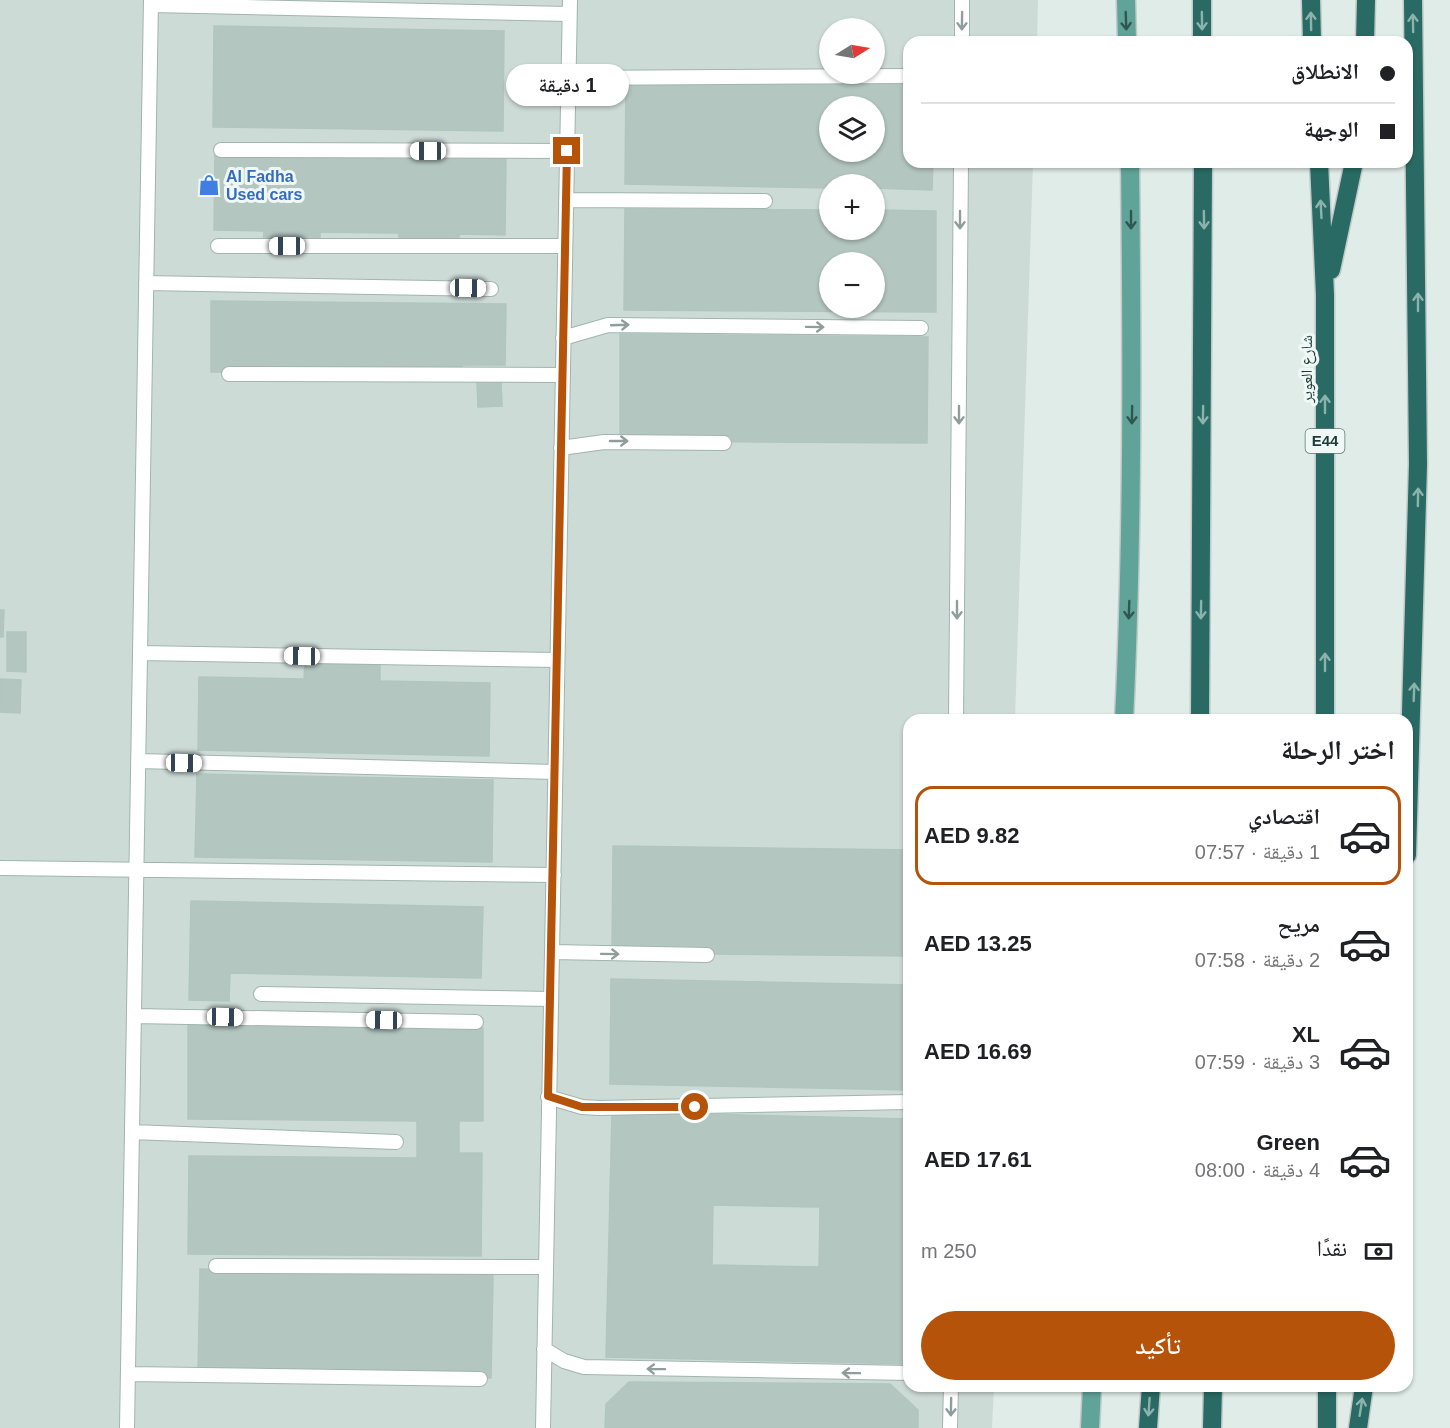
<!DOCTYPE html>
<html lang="ar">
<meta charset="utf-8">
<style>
body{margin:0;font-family:Arial,"Noto Naskh Arabic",sans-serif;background:#f6f6f6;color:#202124;direction:rtl;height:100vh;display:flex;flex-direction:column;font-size:22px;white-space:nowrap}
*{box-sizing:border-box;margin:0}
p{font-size:20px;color:#757577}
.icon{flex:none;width:33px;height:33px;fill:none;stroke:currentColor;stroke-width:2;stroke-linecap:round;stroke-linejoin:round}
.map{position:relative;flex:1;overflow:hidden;direction:ltr}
.drawer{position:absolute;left:903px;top:714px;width:510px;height:678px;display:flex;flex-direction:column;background:#fff;border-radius:18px;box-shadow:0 2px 4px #0004;direction:rtl}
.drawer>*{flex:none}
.guide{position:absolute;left:903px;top:36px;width:510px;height:132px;border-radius:18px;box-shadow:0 2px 4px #0004;direction:rtl;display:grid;align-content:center;height:132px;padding:0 18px;background:#fff}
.needle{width:39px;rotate:79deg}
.tools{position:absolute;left:819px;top:18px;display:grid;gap:12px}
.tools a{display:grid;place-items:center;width:66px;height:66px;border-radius:50%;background:#fff;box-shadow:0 2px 4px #0004;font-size:30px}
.end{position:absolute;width:27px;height:27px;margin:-14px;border:8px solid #b45309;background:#fff;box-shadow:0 0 0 3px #fff}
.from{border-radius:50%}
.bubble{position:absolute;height:42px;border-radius:21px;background:#fff;box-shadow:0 2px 4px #0004;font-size:20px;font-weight:600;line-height:42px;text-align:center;direction:rtl}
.car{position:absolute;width:18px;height:36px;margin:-18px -9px;border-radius:8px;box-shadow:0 0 4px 2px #0007;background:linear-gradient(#fff 24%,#345 0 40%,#fff 0 76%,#345 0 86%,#fff 0)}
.guide b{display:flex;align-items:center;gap:21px;height:57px;font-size:22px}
.guide b+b{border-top:2px solid #e0e0e0}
.guide i{width:15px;height:15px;background:#202124}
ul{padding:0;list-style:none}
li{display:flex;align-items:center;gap:18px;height:99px;margin:0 12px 9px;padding:0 6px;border:3px solid transparent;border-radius:18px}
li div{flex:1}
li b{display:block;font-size:22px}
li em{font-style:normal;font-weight:600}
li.current{border-color:#b45309}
li>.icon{width:54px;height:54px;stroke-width:1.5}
h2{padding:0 18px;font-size:27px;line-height:72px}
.pay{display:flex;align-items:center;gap:15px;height:66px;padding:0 18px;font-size:22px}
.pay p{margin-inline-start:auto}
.cta{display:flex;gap:12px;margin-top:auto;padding:12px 18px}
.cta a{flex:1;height:69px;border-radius:36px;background:#b45309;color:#fff;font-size:24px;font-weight:600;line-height:69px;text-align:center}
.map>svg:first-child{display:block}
</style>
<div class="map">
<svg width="1450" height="1428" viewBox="0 0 1450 1428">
<rect width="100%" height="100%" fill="#dfece7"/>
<path fill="#cddbd6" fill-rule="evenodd" d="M0 0H1038L1037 42H909V162H1033L1015 720H909V1386H994L992 1428H0ZM830 28H874V74H830ZM830 106H874V152H830ZM830 184H874V230H830ZM830 262H874V308H830Z"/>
<path fill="#b4c6c0" stroke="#b1c6bf" stroke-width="1.5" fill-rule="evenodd" d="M214 26 504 31 503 131 213 127Z
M626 79 909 83V162H933L932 190 874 188V184H830V188L625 184ZM830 106H874V152H830Z
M215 154 506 159 505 235 459 234V245L399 244V233L320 232V246H263L264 231 214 230Z
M625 209 830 210V230H874V210L936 211V312L624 310ZM830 262H874V308H830Z
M211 301 506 304 505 365H462V375L211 372Z
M620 334 928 337 927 443 620 441Z
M501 381 502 406 478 407 477 382Z
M0 610H4L3 637H0Z
M7 632H26V672L7 671Z
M305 660 380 662V681L490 683 489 756 198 750 199 677 304 679Z
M0 679 21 680 20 713 0 712Z
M197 774 493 780 492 862 195 857Z
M613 846 909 850V956L612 953Z
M191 901 483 907 481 978 230 973 229 1001 189 1000Z
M611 979 909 985V1090L610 1084Z
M188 1025 483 1028V1121H459V1153H482L481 1256 188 1254 189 1156 417 1158V1121L188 1119Z
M612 1112 909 1119V1364L606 1357ZM713 1205 820 1207 819 1267 712 1265Z
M200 1269 493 1275 491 1378 198 1373Z
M629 1382 890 1384 918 1410V1428H605L606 1404Z"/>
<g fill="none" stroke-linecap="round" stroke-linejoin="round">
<defs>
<path id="service" d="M151 5 569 14
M962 42V0
M568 78 909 76
M221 150 566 151
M566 200 765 201
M218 246H565
M146 283 491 289
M563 338 608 325 921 328
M229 374 563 375
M561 448 604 442 724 443
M140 653 557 660
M956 720 961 162
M138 761 555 772
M0 868 554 875
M552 952 707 955
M261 994 551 999
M134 1016 476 1022
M548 1097 582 1107 599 1108 909 1102
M132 1132 396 1142
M216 1266 546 1267
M544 1349 564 1361 584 1367 909 1373
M128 1374 480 1379
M127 1428 151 0
M543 1428 570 0
M950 1428 951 1386"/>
<path id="primary" d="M1126 0 1127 42
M1124 720C1133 534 1132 348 1130 162
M1090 1428 1092 1386"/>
<path id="motorway" d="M1202 0V42
M1311 0 1312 42
M1365 42 1366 0
M1319 162 1325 295V720
M1331 270 1354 162
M1200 720 1203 162
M1407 855 1418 464 1413 0
M1327 1386V1428
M1148 1428 1151 1386
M1212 1428 1213 1386
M1358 1428 1364 1386"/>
</defs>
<use href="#service" stroke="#a2b4af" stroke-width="16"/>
<use href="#primary" stroke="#c0c9c7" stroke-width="21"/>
<use href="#motorway" stroke="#c0c9c7" stroke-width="21"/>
<use href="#service" stroke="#fff" stroke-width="14"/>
<use href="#primary" stroke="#60a499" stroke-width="18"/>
<use href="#motorway" stroke="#296b64" stroke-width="18"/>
</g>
<defs><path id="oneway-shaft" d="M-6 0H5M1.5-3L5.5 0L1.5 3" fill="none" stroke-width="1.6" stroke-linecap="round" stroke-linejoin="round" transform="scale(1.5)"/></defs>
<g stroke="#8f9e9c">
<use href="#oneway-shaft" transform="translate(962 21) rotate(91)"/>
<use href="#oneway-shaft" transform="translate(960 220) rotate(90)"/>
<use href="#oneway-shaft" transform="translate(620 325) rotate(-2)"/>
<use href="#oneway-shaft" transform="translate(815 327) rotate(1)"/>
<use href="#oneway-shaft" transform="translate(959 415) rotate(90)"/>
<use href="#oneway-shaft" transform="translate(619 441)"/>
<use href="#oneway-shaft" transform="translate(957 610) rotate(90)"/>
<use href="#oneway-shaft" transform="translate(610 954) rotate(1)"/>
<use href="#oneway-shaft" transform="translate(656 1369) rotate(-179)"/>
<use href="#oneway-shaft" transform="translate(851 1373) rotate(-179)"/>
<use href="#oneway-shaft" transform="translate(951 1407) rotate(91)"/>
</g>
<g stroke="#2f5750">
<use href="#oneway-shaft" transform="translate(1126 21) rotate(88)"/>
<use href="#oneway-shaft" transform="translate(1131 220) rotate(90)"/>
<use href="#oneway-shaft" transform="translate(1132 415) rotate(91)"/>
<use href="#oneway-shaft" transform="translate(1129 610) rotate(92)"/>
</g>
<g stroke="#8cb2ac">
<use href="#oneway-shaft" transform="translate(1202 21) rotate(89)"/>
<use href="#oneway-shaft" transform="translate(1311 21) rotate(-91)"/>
<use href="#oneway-shaft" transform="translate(1413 23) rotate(-91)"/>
<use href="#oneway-shaft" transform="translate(1321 209) rotate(-93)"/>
<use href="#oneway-shaft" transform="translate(1204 220) rotate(89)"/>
<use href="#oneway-shaft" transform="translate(1418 302) rotate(-90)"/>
<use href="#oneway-shaft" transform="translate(1325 404) rotate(-90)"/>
<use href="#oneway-shaft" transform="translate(1203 415) rotate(91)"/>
<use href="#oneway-shaft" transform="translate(1418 497) rotate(-89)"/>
<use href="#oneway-shaft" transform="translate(1201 610) rotate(91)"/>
<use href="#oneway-shaft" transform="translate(1325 662) rotate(-90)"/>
<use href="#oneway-shaft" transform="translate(1414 692) rotate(-88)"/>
<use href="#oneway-shaft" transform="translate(1149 1407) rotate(94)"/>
<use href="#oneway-shaft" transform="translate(1361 1407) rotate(-81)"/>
</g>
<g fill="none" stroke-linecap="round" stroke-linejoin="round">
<path stroke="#b45309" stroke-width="8" d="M567 151 548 1096 582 1107H695"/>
</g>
<defs>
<symbol id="shop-bare" viewBox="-9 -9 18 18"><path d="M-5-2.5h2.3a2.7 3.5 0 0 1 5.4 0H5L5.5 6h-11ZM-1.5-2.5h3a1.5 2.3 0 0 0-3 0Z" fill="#3f7fe0" stroke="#f0f8f5" stroke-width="2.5" paint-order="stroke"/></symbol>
</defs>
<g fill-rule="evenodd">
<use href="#shop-bare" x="194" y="170" width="30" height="30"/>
</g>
<g text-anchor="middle" stroke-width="6" stroke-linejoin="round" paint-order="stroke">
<rect fill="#f0f8f5" stroke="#5e7571" stroke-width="1.5" x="1305.5" y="429" width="39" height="24" rx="4.5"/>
<g font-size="15" font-weight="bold" fill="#1f3d38">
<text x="1325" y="446">E44</text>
</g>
<g font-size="16" font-weight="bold" fill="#366cbe" stroke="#f0f8f5" text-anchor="start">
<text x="226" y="182">Al Fadha<tspan x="226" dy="18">Used cars</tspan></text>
</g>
<g font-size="16" fill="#1f3d38" stroke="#f0f8f5">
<text transform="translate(1306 369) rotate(-90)" y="6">شارع العوير</text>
</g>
</g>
</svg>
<div class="tools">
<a><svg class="needle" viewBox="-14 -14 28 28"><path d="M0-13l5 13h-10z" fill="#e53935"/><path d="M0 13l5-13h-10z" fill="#757577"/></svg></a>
<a><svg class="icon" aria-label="layers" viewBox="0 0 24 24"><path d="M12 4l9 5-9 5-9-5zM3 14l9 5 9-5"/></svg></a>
<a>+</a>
<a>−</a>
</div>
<i class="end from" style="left:695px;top:1107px"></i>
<i class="end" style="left:567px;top:151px"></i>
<div class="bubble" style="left:506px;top:64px;width:123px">1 دقيقة</div>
<i class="car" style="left:428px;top:151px;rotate:270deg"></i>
<i class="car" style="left:287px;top:246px;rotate:270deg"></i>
<i class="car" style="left:468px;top:288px;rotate:91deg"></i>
<i class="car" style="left:302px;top:656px;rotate:271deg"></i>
<i class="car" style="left:184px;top:763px;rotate:91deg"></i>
<i class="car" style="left:225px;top:1017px;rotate:91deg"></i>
<i class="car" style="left:384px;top:1020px;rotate:271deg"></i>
<div class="guide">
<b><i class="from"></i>الانطلاق</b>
<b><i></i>الوجهة</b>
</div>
<section class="drawer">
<h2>اختر الرحلة</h2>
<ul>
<li class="current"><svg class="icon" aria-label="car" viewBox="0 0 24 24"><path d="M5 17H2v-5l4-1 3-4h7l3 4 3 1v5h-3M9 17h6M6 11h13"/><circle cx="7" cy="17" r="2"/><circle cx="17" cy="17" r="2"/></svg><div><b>اقتصادي</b><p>1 دقيقة · 07:57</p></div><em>AED 9.82</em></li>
<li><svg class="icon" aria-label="car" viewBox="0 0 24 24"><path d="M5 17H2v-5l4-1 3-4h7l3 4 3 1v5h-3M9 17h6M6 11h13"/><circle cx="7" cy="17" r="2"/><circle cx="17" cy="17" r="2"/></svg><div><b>مريح</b><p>2 دقيقة · 07:58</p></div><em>AED 13.25</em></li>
<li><svg class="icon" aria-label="car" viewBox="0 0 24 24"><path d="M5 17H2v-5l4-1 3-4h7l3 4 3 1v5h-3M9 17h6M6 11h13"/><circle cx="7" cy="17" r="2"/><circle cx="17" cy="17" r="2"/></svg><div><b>XL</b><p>3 دقيقة · 07:59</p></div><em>AED 16.69</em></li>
<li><svg class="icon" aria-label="car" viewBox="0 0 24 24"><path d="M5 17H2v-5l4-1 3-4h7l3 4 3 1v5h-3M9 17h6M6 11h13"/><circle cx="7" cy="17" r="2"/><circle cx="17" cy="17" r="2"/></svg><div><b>Green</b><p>4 دقيقة · 08:00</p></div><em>AED 17.61</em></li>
</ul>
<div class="pay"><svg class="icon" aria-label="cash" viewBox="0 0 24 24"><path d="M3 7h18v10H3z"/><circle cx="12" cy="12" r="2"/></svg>نقدًا<p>250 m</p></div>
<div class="cta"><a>تأكيد</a></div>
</section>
</div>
